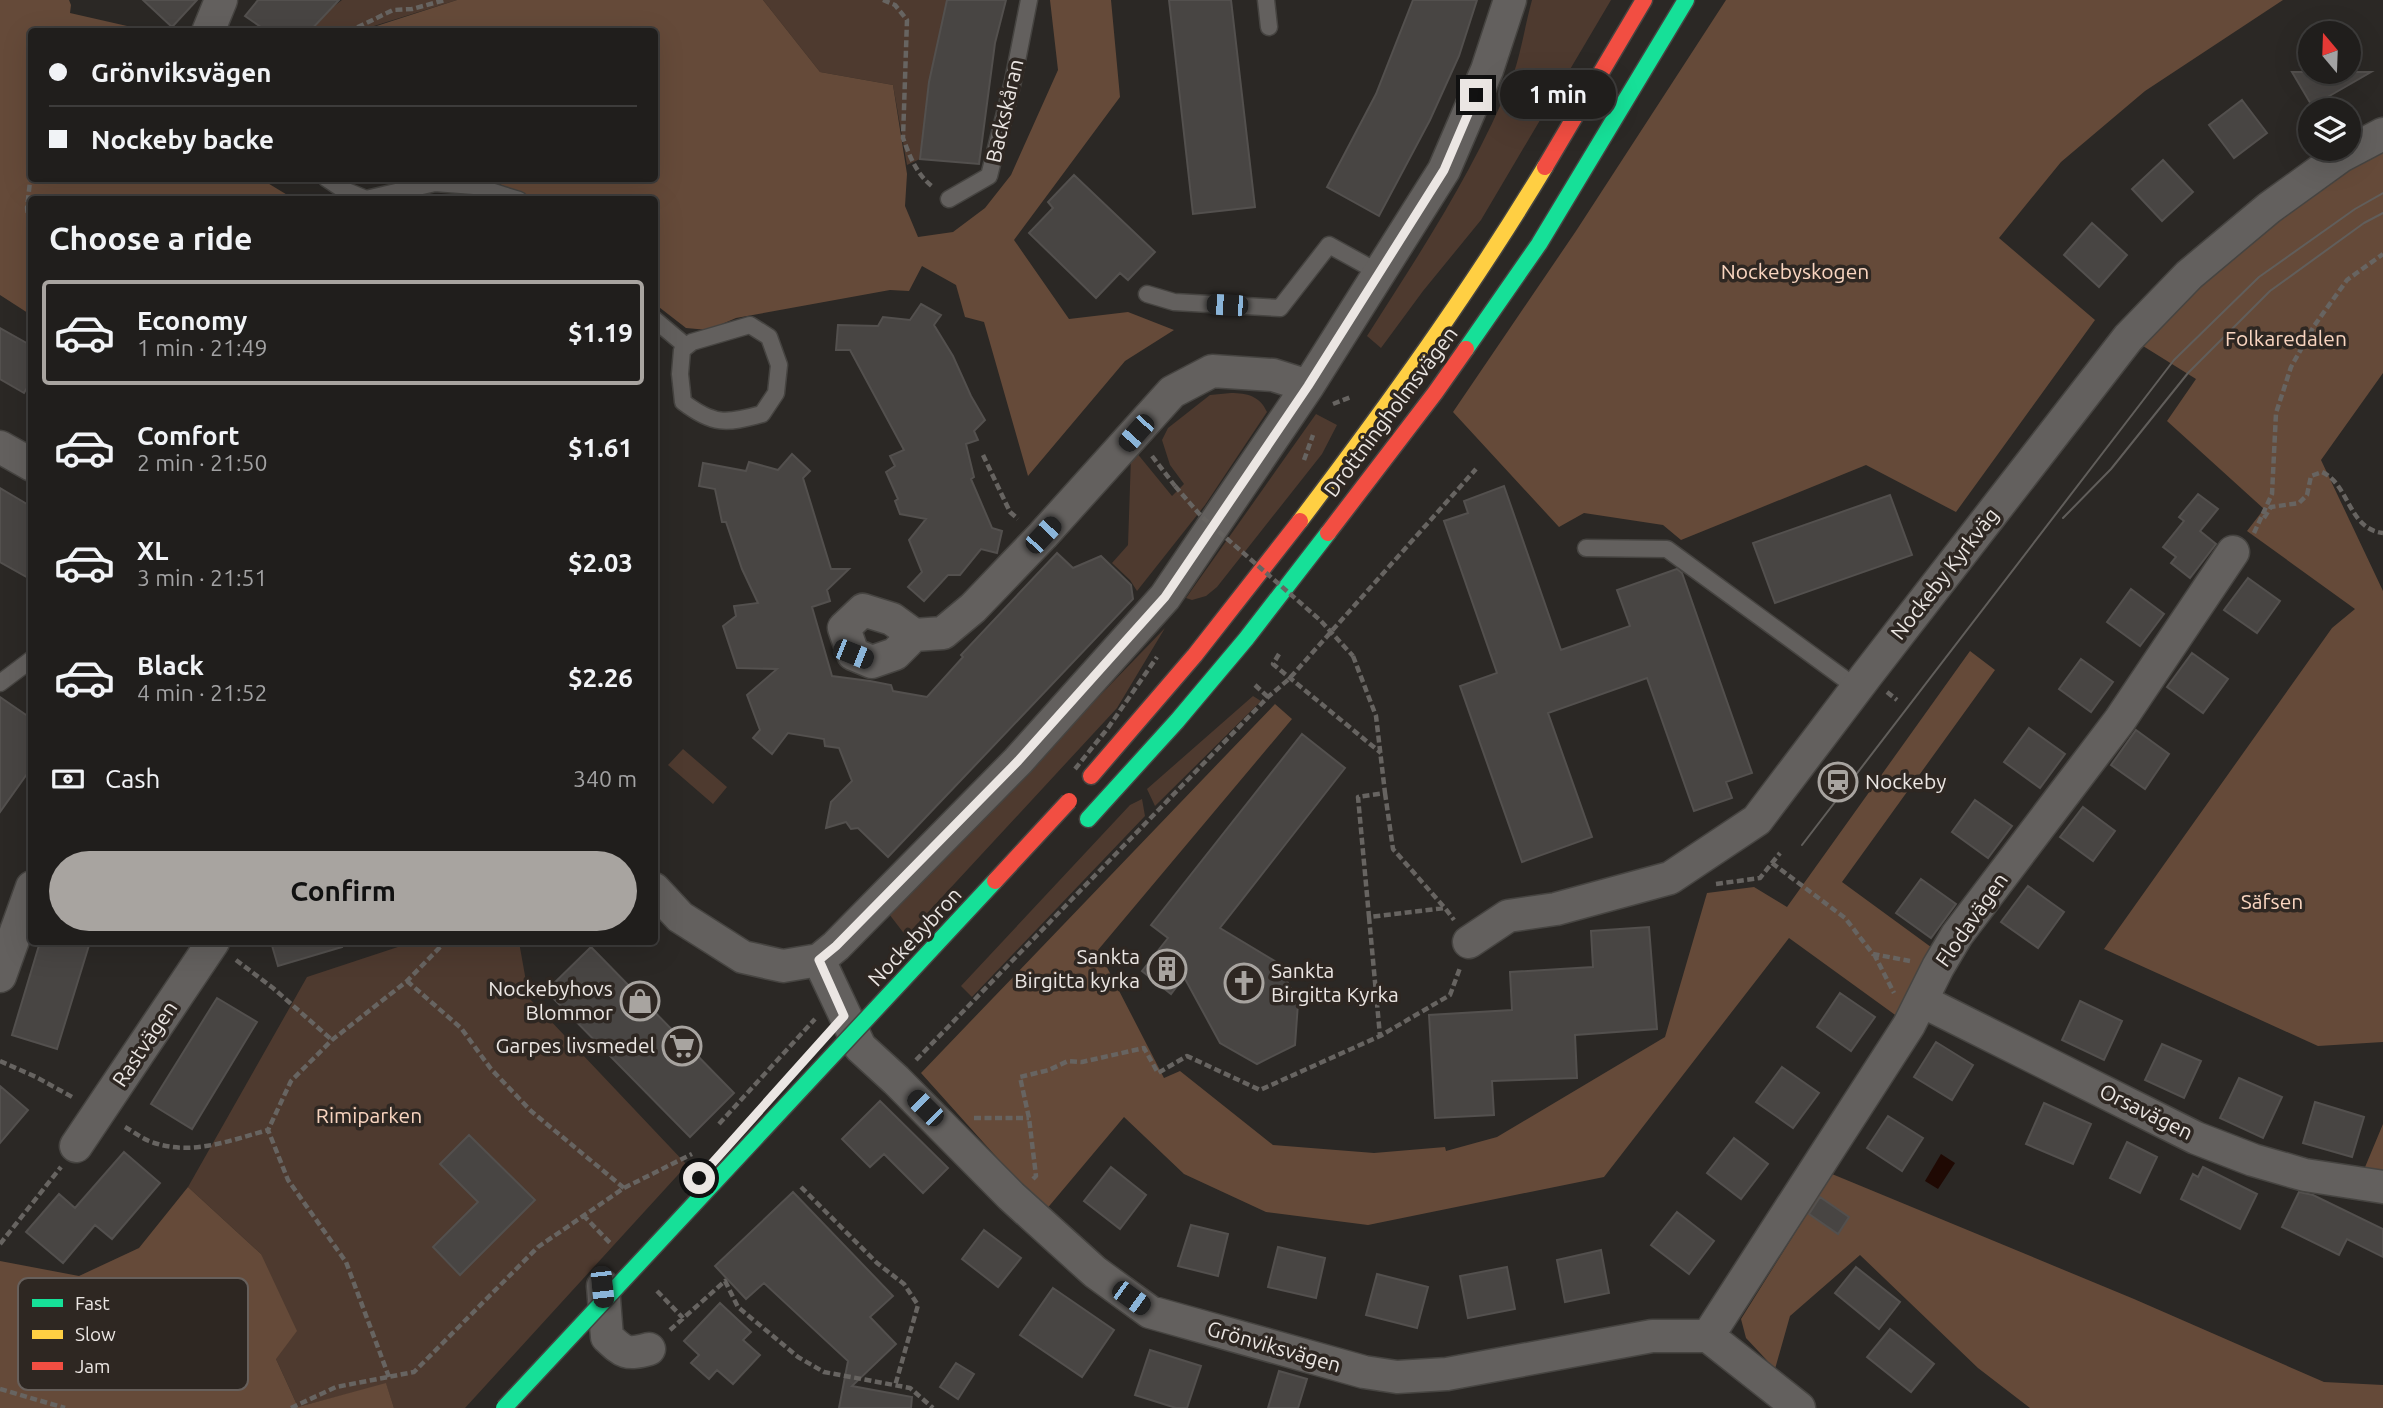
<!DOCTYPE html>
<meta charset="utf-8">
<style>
body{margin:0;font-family:Ubuntu,sans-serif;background:#2d2b29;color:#f1f3f6;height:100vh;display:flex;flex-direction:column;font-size:26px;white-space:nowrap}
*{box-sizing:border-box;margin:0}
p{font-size:23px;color:#a2a2a3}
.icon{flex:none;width:38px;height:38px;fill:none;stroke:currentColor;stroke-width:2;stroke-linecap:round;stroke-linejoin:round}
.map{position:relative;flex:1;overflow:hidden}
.drawer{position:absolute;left:28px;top:196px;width:630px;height:749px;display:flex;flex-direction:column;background:#201e1c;border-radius:7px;box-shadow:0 7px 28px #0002,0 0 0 2px #3d3c3b}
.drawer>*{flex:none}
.banner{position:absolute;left:28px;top:28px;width:630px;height:154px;border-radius:7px;box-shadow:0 7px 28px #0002,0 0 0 2px #3d3c3b;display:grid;align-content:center;height:154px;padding:0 21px;background:#201e1c}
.needle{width:46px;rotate:341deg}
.tools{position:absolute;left:2298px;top:21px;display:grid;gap:14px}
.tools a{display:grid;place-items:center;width:63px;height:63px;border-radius:50%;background:#201e1c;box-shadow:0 7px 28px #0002,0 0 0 2px #3d3c3b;font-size:35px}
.end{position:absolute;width:32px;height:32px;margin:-16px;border:9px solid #ebe6e3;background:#111;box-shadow:0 0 0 4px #111}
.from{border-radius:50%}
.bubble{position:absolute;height:49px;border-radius:24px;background:#201e1c;box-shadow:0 7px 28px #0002,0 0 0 2px #3d3c3b;font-size:23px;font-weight:700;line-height:49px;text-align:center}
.car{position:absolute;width:21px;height:42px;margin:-21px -10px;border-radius:9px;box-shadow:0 0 5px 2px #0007;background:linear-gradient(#222 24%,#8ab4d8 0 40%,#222 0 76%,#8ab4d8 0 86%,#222 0)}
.banner b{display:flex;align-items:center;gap:24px;height:66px;font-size:26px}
.banner b+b{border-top:2px solid #3d3c3b}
.banner i{width:18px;height:18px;background:#f1f3f6}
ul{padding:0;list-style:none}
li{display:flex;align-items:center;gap:21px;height:105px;margin:0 14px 10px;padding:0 7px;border:4px solid transparent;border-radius:7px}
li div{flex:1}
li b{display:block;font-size:26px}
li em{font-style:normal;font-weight:700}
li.selected{border-color:#a8a4a0}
li>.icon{width:63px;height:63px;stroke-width:1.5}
h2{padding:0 21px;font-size:32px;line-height:84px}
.pay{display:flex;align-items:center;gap:18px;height:77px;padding:0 21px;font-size:26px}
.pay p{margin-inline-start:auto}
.button{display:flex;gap:14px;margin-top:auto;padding:14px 21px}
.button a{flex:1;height:80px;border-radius:42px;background:#a8a4a0;color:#111;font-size:28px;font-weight:700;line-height:80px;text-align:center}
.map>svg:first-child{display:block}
</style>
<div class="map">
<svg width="2383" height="1408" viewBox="0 0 2383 1408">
<rect width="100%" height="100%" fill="#2b2825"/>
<path fill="#4e3a2f" d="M342 0H457L358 31 309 32 329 10Z
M763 0H947L929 82 920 159 907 165 893 85 820 72Z
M1532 0H1611L1481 220 1423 291 1381 348 1367 336C1420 253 1475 170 1512 78 1521 54 1525 25 1532 0Z
M1231 393C1247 393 1260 396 1267 412L1205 505 1137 591 1130 580 1112 563 1128 545 1131 457 1136 452 1172 496 1184 484 1170 465 1162 440 1168 428 1210 395Z
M1316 414 1337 425 1322 454 1217 587 1206 596 1192 600 1186 598Z
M1165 628 1117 708 906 936 889 914Z
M1253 696 1261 701 1155 806 1147 789Z
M683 749 727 787 713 804 668 765Z
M1142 799 1145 816 972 997 961 986 1130 805Z
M413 942H519L529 998 687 1165 465 1408H394L386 1384 298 1407 276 1359 261 1254 188 1187 307 977Z"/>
<path fill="#654a39" d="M0 0H69L71 5 70 13 149 31 32 32V178L261 179 294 199 32 200 31 315 0 295Z
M457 0H763L820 72 893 85 907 174 905 206 918 237 953 232 985 208 1011 175 1058 70 1050 0H1111L1120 97 1014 240 1069 319 1128 312 1174 330 1125 361 1028 476 984 322 965 317 956 285 922 266 909 291 890 290 736 318 708 330 686 328 655 304 654 200 533 199 495 182 482 179 654 178V32H358Z
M1726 0H2283L2145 91 2061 162 1999 238 2095 320 1956 512 1866 465 1681 540 1663 525 1584 513 1559 527 1453 412 1576 231Z
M2383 150V373L2321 460 2383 591V1042L2318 1046 2104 949 2332 628 2355 609 2247 531 2264 509 2167 421 2196 379 2143 346 2202 280 2276 219 2349 168Z
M1970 651 1995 670 1842 882 1935 950 1898 1017 1789 938 1604 1177 1368 1225 1266 1212 1184 1174 1124 1117 1045 1211 921 1073 1275 704 1292 719 1098 950 1164 1078 1180 1071 1273 1145 1374 1153 1445 1147 1446 1151 1497 1137 1665 1037 1707 893 1754 887 1787 907Z
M2383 1124V1173L2363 1172Z
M1832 1174 2134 1299 2324 1382 2383 1385V1408H2030L1978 1368 1860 1255 1790 1316 1775 1369 1746 1338 1741 1319Z
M188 1187 261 1254 297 1331 276 1359 298 1407 386 1383 394 1408H0V1261L79 1276 139 1248Z"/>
<path fill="#1f0903" d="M1941 1154 1955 1163 1938 1189 1925 1181Z"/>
<path fill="#484543" stroke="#53504e" stroke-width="2" d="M143 0H197L172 27Z
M258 0H339L309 32H268L245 16Z
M947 0H1006L995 43 979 164 920 159 929 82Z
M1169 0H1231L1255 207 1193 214Z
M1413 0H1477L1459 56 1430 120 1379 216 1327 187 1376 94Z
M2292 72H2371L2312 106Z
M2242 100 2267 133 2234 158 2209 125Z
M2163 160 2193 192 2162 221 2132 189Z
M1074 175 1155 252 1128 280 1120 273 1096 298 1029 233 1053 208 1048 202Z
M2092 223 2127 255 2099 287 2064 255Z
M921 304 941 315 934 325 953 356 971 396 985 420 974 431 978 440 966 444 974 477 971 479 992 528 1002 531 997 553 981 549 960 575H948L924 601 908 587 922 572 909 540 926 519 900 514 895 501 898 499 886 472 895 466 890 456 904 450 850 350H836L838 325 878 326 883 317 910 320Z
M0 328 32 346V379L24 393 0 379Z
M792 454 810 471 803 478 831 569H849L827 590 830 601 812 607 832 676 870 681 891 685 893 691 927 697 963 657 961 655 1057 553 1073 568 1101 556 1131 585 1133 599 888 857 858 828 851 829 846 822 826 828 831 802 852 781 839 748 825 746 824 739 788 733 772 754 753 738 760 730 747 695 777 669 737 668 723 626 736 616 734 606 758 603 742 569 726 522H722L715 489 699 486 703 463 746 471 749 462 778 470Z
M1504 486 1561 650 1630 626 1617 590 1677 569 1682 573 1752 773 1726 782 1732 798 1694 811 1647 678 1548 713 1592 837 1522 862 1460 686 1497 673 1444 521 1468 513 1464 501Z
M0 488 32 507V580L0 562Z
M2198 494 2218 509 2200 531 2216 544 2190 578 2171 563 2176 557 2163 547 2184 521 2179 517Z
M1890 495 1912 555 1775 603 1753 543Z
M2248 578 2280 601 2257 633 2224 610Z
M2131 589 2164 614 2140 646 2107 622Z
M2192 653 2228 679 2203 713 2167 687Z
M2081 659 2113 682 2091 712 2059 689Z
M0 697 32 719V767L0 812Z
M2029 728 2065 754 2040 788 2004 762Z
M2136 730 2169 754 2145 789 2111 765Z
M1302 734 1345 768 1220 928 1278 963 1298 1003 1295 1045 1257 1064 1220 1043 1184 977 1171 994 1142 971 1168 938 1151 925Z
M1975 800 2012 826 1988 858 1952 832Z
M2083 807 2115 831 2093 861 2060 837Z
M1921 879 1956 904 1931 938 1896 913Z
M2028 886 2064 912 2038 948 2001 922Z
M1649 927 1657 1029 1575 1035 1577 1078 1492 1081 1494 1115 1435 1118 1429 1015 1512 1010 1510 972 1593 967 1591 931Z
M40 942H90L57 1049 12 1035Z
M271 942H341L342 947 278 966Z
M591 947 734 1093 690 1137 546 991Z
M1840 993 1875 1017 1851 1051 1817 1027Z
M217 998 257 1022 192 1129 151 1104Z
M2080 1001 2122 1021 2104 1060 2062 1040Z
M1936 1042 1973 1065 1952 1100 1914 1077Z
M2162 1044 2201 1061 2184 1098 2145 1080Z
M1782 1067 1819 1093 1793 1128 1756 1102Z
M2239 1078 2282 1097 2263 1138 2220 1118Z
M0 1086 28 1110 0 1143Z
M880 1101 948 1168 923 1193 884 1154 870 1167 842 1139Z
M2315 1102 2364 1117 2352 1157 2303 1143Z
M2044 1103 2091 1124 2073 1164 2026 1144Z
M1888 1116 1923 1138 1902 1171 1867 1148Z
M469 1135 535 1200 460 1275 433 1247 478 1202 440 1164Z
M1734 1138 1768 1164 1741 1199 1707 1173Z
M2127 1142 2157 1157 2140 1193 2110 1178Z
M124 1152 160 1183 112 1239 95 1225 63 1263 26 1232 59 1194 75 1208Z
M1111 1167 1146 1195 1120 1229 1084 1201Z
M2203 1167 2257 1194 2240 1229 2181 1199 2193 1174 2198 1177Z
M793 1192 893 1296 870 1317 896 1344 852 1386 912 1397 911 1408H839L848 1361 764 1283 746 1299 715 1266Z
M2299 1192 2313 1195 2383 1229V1257L2347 1239 2339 1255 2282 1227Z
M1820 1197 1849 1217 1838 1234 1809 1214Z
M1677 1212 1714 1241 1689 1274 1651 1245Z
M1191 1225 1228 1234 1218 1276 1178 1266Z
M984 1230 1021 1258 998 1287 962 1259Z
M1278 1247 1325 1258 1316 1298 1268 1287Z
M1601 1250 1609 1293 1565 1302 1557 1260Z
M1507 1267 1515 1309 1468 1318 1460 1276Z
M1856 1267 1900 1302 1879 1329 1835 1293Z
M1377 1274 1428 1287 1417 1328 1366 1315Z
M1053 1288 1114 1330 1082 1377 1020 1335Z
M720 1303 751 1332 743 1340 760 1355 733 1384 717 1370 709 1379 691 1363 699 1355 684 1341Z
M1890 1329 1934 1364 1911 1392 1867 1357Z
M1150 1350 1201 1366 1187 1408H1176L1135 1395Z
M956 1363 974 1374 958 1399 940 1387Z
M1279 1371 1307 1379 1298 1408H1268Z"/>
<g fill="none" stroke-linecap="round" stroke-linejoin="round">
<defs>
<path id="lane" d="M1266 0 1269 27
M326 178 344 190 366 199 435 183 474 186 519 200
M949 199 989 176 1013 81 1029 0
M1147 294 1174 302 1280 308 1329 245 1378 272
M654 319 686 346
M750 325 769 337 779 365 776 393 762 414C726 424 713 425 683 402L680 374 682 350 692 342Z
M1586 548 1667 549 1857 688
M0 683 32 659"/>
<path id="street" d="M208 32 221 0
M0 447 32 465
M914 635 895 654 872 662 853 654 844 628 863 610 892 619 914 635 943 633 973 608 1043 535 1172 392 1212 371 1273 375 1308 386
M654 889 680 917 743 957 783 966 819 960 836 946 1018 761 1165 597 1308 386 1444 170 1487 70 1510 0
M1469 942 1508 916 1556 909 1670 878 1757 820 1866 676 2128 338 2189 275 2269 208 2341 156 2383 134
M819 960 860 1047 896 1080 1011 1196 1095 1272 1150 1312 1364 1372 1397 1377 1447 1374 1652 1336H1708L1799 1408
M0 976 32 887
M1922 1001 2196 1138 2253 1160 2305 1175 2383 1187
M76 1146 213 942
M603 1286 607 1337C624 1353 626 1355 649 1349
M1708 1336 1909 1025 1938 967 1957 935 2120 720 2233 552"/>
<path id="fast" d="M1466 349 1539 244 1686 0
M1088 819 1177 721 1246 639 1328 533"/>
<path id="slow" d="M1300 521C1387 406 1471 290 1545 167"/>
<path id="jam" d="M1545 167 1644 0
M1328 533 1435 393 1466 349
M1091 776 1195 655 1300 521"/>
</defs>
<use href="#lane" stroke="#464441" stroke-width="19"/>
<use href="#street" stroke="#464441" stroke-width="35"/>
<use href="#fast" stroke="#464441" stroke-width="19"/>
<use href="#slow" stroke="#464441" stroke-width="19"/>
<use href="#jam" stroke="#464441" stroke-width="19"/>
<path stroke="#676461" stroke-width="4.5" stroke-dasharray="7 3.5" stroke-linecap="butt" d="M883 0 895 5 907 20 903 138C910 157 917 175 933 187
M348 32 393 10 412 9 445 0
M32 164 27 208 32 244
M1333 404 1351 397
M983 455 1010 512 1018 519
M1152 456 1175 486
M1304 460 1313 435
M2264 518 2271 507 2299 503 2307 495 2311 476 2322 472C2350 485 2348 529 2383 533
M2254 533 2272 494 2276 413 2291 367 2314 326 2347 280 2383 254
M1279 654 1273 664 1381 753
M1353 656 1376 716 1385 793 1358 797 1369 917 1445 908 1454 920
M1255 685 1268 697
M1887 692 1897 700
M1385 793 1393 849 1444 907
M1772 863 1845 918 1873 954 1910 961
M1716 884 1760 878 1780 853
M1369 917 1380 1036
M1874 954 1894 993
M236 960 273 988 332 1040
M407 981 461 1028 491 1069 531 1111 624 1188
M916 1060 1268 697 1289 679 1476 469
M0 1061 36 1077 74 1098
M974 1118H1029
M719 1124 815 1019
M125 1127C132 1131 140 1137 149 1141 189 1157 228 1141 268 1130
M1033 1179 1036 1176 1029 1118 1020 1077 1049 1070 1068 1061 1082 1062 1144 1048 1158 1073 1187 1056 1260 1090 1380 1036 1450 995 1460 968
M801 1187 877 1263 904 1284 918 1305 895 1386
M583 1215 612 1245
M0 1244 61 1167
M657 1291 683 1318
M670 1330 725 1281 738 1307 798 1357 824 1372 910 1388 933 1408
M389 1377 346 1262 288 1180 268 1130 291 1081 332 1040 407 981 445 942
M0 1389 65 1408
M291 1408 336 1387 414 1372 538 1247 624 1188 692 1154"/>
<use href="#lane" stroke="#63605e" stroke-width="16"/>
<use href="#street" stroke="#63605e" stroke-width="32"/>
<use href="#fast" stroke="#16e098" stroke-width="16"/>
<use href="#slow" stroke="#ffcf43" stroke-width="16"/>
<use href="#jam" stroke="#f24e42" stroke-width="16"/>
<path stroke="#615e5b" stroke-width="2" d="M2063 518 2111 469 2188 373 2270 291 2364 223 2383 213
M1802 845 2174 360 2259 277 2355 209 2383 193"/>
<defs>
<path id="fast-bridge" d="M504 1408 995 881"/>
<path id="jam-bridge" d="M995 881 1069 801"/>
</defs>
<use href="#fast-bridge" stroke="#464441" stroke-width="19" stroke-linecap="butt"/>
<use href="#jam-bridge" stroke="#464441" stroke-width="19" stroke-linecap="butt"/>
<path stroke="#676461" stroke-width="4.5" stroke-dasharray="7 3.5" stroke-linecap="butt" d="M1175 486 1201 516 1320 620 1353 656
M1075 769 1108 728 1157 657"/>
<use href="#fast-bridge" stroke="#16e098" stroke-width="16"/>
<use href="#jam-bridge" stroke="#f24e42" stroke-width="16"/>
</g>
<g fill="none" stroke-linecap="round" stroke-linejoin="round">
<path stroke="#ebe6e3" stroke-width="9" d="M699 1178 844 1016 819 960 836 946 1018 761 1165 597 1308 386 1444 170 1476 95"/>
</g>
<defs>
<symbol id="station-ring" viewBox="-11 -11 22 22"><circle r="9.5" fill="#2e2722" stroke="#a8a4a0" stroke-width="1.5"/><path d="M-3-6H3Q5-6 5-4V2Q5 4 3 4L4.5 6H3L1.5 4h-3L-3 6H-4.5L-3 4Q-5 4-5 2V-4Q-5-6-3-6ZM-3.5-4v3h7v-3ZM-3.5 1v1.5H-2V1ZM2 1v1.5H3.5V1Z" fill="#a8a4a0"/></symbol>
<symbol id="building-ring" viewBox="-11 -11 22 22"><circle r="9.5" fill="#2e2722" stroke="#a8a4a0" stroke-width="1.5"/><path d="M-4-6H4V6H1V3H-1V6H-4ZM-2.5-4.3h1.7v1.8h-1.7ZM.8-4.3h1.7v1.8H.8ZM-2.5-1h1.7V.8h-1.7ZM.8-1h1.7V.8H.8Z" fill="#a8a4a0"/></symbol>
<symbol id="church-ring" viewBox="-11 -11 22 22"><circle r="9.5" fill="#2e2722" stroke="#a8a4a0" stroke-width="1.5"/><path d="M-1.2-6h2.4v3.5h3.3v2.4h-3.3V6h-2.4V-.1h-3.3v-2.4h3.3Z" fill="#a8a4a0"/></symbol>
<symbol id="shop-ring" viewBox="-11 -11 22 22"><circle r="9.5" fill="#2e2722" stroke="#a8a4a0" stroke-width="1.5"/><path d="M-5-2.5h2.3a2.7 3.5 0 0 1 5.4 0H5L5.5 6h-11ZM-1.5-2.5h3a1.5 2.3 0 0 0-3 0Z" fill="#a8a4a0"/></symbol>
<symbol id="supermarket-ring" viewBox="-11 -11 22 22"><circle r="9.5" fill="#2e2722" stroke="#a8a4a0" stroke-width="1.5"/><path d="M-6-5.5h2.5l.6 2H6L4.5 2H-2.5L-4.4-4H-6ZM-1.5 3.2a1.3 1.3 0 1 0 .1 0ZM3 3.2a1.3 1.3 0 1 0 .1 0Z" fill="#a8a4a0"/></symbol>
</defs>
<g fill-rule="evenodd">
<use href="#station-ring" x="1816" y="760" width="44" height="44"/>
<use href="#building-ring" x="1145" y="947" width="44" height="44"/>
<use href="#church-ring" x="1222" y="961" width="44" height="44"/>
<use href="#shop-ring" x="618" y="979" width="44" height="44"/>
<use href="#supermarket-ring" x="660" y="1024" width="44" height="44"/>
</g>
<g text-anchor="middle" stroke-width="7" stroke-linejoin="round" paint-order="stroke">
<g font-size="21" fill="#ebe6e3" stroke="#2e2722">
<text transform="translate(1005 111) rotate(-77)" y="7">Backskåran</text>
<text transform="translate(1391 412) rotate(-53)" y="7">Drottningholmsvägen</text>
<text transform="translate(1945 574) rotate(-52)" y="7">Nockeby Kyrkväg</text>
<text transform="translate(1972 920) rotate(-55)" y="7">Flodavägen</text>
<text transform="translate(915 937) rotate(-47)" y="7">Nockebybron</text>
<text transform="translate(145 1044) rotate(-56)" y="7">Rastvägen</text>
<text transform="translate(2146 1112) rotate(26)" y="7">Orsavägen</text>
<text transform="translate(1274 1347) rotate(16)" y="7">Grönviksvägen</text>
</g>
<g font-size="21" fill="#f9d5c0" stroke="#2e2722">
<text x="1795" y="279">Nockebyskogen</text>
<text x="2286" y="346">Folkaredalen</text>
<text x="2272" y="909">Säfsen</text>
<text x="369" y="1123">Rimiparken</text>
</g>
<g font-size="21" fill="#ebe6e3" stroke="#2e2722" text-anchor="end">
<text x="1865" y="789" text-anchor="start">Nockeby</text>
<text x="1140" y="964">Sankta<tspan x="1140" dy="24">Birgitta kyrka</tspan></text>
<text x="1271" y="978" text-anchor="start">Sankta<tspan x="1271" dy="24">Birgitta Kyrka</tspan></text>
<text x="613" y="996">Nockebyhovs<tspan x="613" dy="24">Blommor</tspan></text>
<text x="655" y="1053">Garpes livsmedel</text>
</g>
</g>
<rect x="18" y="1278" width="230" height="112" rx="10" fill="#2e2722" stroke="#67605c" stroke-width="2"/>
<rect x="32" y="1299" width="31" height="8" fill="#16e098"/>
<rect x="32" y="1330" width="31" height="9" fill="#ffcf43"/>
<rect x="32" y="1362" width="31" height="8" fill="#f24e42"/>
<g font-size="19" fill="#ebe6e3">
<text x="75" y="1310">Fast</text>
<text x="75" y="1341">Slow</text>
<text x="75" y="1373">Jam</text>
</g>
</svg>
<div class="tools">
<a><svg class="needle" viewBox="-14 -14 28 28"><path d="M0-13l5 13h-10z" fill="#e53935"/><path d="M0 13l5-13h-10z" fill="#a2a2a3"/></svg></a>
<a><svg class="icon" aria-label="layers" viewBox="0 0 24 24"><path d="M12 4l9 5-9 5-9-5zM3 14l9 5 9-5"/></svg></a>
</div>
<i class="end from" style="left:699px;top:1178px"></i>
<i class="end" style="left:1476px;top:95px"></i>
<div class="bubble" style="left:1500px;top:70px;width:116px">1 min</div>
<i class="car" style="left:1227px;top:305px;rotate:273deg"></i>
<i class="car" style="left:1136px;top:433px;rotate:222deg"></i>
<i class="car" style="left:1043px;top:535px;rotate:43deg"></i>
<i class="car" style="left:853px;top:654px;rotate:112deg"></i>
<i class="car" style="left:925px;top:1108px;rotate:315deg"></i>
<i class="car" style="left:602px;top:1287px;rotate:174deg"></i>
<i class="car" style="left:1131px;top:1298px;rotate:126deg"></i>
<div class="banner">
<b><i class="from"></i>Grönviksvägen</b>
<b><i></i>Nockeby backe</b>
</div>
<section class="drawer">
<h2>Choose a ride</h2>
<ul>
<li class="selected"><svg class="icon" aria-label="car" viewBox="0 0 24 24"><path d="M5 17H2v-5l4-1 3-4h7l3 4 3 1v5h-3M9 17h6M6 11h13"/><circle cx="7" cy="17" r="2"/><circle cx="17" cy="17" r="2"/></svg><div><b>Economy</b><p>1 min · 21:49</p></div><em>$1.19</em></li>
<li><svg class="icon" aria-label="car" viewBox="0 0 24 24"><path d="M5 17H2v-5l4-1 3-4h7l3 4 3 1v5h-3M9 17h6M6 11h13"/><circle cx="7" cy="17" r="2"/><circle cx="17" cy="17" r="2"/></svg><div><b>Comfort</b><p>2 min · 21:50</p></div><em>$1.61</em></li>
<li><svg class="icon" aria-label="car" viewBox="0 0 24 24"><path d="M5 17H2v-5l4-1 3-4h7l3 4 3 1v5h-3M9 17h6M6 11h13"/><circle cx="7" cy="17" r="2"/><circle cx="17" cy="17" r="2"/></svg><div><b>XL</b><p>3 min · 21:51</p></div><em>$2.03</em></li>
<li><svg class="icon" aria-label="car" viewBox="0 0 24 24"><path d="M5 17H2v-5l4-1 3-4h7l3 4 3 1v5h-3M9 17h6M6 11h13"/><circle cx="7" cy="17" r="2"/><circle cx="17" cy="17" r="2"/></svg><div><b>Black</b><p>4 min · 21:52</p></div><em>$2.26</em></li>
</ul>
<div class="pay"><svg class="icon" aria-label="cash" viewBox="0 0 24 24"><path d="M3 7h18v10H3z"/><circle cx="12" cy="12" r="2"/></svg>Cash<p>340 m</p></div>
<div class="button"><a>Confirm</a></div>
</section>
</div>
